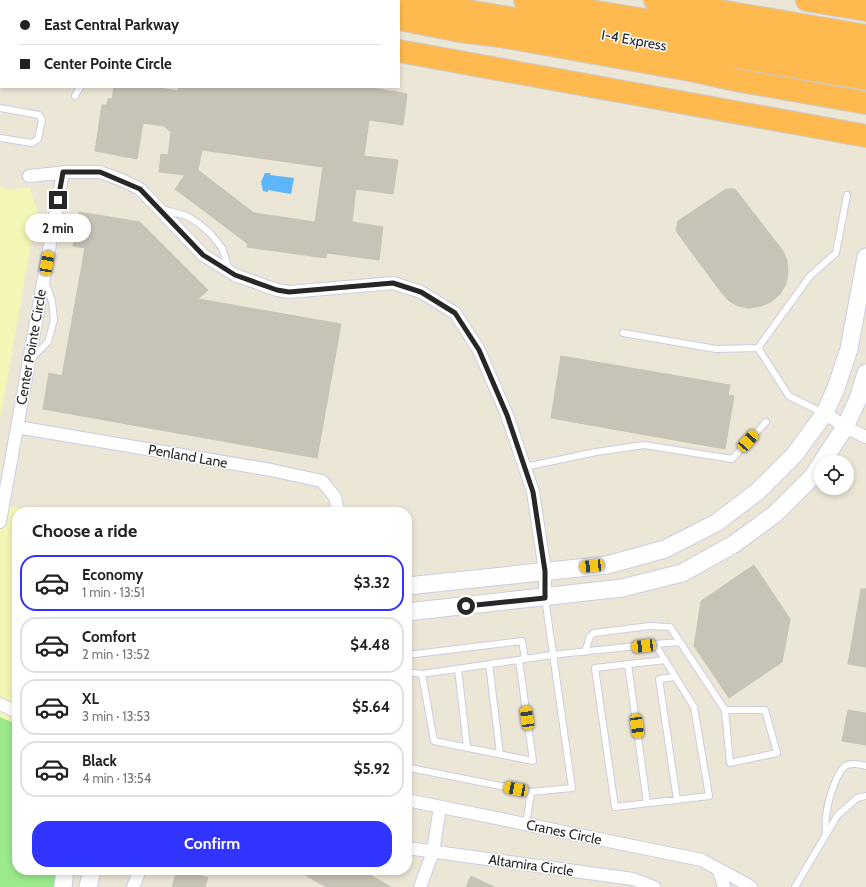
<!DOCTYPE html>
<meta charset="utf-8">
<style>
body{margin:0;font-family:Cabin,sans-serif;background:#f6f6f6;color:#222;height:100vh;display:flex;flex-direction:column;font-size:15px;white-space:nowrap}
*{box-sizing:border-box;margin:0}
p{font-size:13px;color:#767676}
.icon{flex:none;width:22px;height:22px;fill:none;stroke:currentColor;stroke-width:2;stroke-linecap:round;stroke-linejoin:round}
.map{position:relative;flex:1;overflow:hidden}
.sheet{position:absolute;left:12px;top:507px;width:400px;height:368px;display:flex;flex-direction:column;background:#fff;border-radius:16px;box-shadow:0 2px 6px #0003}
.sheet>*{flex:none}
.banner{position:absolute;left:0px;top:0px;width:400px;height:88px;box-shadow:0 2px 6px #0003;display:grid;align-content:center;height:88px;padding:0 20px;background:#fff}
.fabs{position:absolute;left:814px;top:455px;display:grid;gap:8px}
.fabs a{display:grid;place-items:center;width:40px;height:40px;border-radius:50%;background:#fff;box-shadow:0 2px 6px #0003;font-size:20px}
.end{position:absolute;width:18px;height:18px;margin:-9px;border:5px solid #272727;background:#fff;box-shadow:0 0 0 2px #fff}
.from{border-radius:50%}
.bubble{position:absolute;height:28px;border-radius:14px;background:#fff;box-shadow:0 2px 6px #0003;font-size:13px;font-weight:700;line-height:28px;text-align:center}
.car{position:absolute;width:12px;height:24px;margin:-12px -6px;border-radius:5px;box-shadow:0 0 3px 1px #0007;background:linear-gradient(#f5c518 24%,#345 0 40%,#f5c518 0 76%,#345 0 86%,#f5c518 0)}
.banner b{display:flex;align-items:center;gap:14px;height:38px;font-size:15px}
.banner b+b{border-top:1px solid #e0e0e0}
.banner i{width:10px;height:10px;background:#222}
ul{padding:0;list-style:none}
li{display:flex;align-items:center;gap:12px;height:56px;margin:0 8px 6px;padding:0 12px;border:2px solid #e0e0e0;border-radius:16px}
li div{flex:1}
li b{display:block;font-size:15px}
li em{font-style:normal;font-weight:700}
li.selected{border-color:#3133ff}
li>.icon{width:36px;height:36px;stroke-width:1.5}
h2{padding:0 20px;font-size:18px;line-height:48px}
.button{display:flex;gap:8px;margin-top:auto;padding:8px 20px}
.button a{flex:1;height:46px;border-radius:16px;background:#3133ff;color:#fff;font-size:16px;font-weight:700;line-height:46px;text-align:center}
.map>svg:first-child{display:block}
</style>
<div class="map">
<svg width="866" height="887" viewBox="0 0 866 887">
<rect width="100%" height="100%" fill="#ece6d7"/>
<path fill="#9ce98c" d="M0 717 17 724V870H58L55 887H0Z"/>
<path fill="#f4f6b5" d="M0 186 9 190 30 187 37 210 0 420Z
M0 505 43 512H17V724L0 717Z"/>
<path fill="#5db5fb" d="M265 173H270V175L294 178 291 194 268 190V192L263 191 261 182Z"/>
<path fill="#c7c3b7" stroke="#c7c3b1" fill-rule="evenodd" d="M114 87H152L178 91 179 87H366L407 94 403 125 369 120 364 156 398 160 393 194 356 189 352 222 383 227 379 260 327 253 326 258 247 247 248 244 175 189 185 175 159 172 161 154 168 155 171 132 164 126 143 123 137 159 95 151 102 105H107L108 99H112ZM202 150 323 167 315 222 254 213 198 170Z
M726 189H735L783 251 787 261 788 273 786 284 780 294 771 302 761 306 749 308 738 306 728 300 721 292 676 231 678 221Z
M79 212 140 222 208 290 198 299 341 324 317 458 43 409 49 373 62 376 85 248 73 246Z
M561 356 730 385 728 395 734 396 725 449 551 418Z
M754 565 790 619 782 662 729 698 694 646 701 601Z
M861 589H866V667L848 664Z
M848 710 866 713V745L842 741Z
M177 870H182L208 878 205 887H172Z
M296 870H361L391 887H326Z
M471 876 494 887H466Z"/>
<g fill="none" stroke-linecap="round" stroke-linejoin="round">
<defs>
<path id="lane" d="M75 96 80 87
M0 108 39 115 42 120 38 139 32 143 0 138
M162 209 187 216 198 223 211 234 222 248 229 269
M623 333 716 349 758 348
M31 359 48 342 54 320 52 301 45 281
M823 413 789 396 758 348 810 276 836 253 847 195
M525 467 596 452 644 445 732 459 766 422
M655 644 680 642 725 710H765L777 753 730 763 725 710
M585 652 590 636 594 633 650 626 670 627 680 642
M407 655 522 641 525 659
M519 660 533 761 434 741 422 674C466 668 509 661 552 655 586 651 621 648 655 644L694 707 709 796 615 807 595 668 665 660
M489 664 500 754
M628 664 647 803
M458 669 467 747
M407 672 422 674
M675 677 659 679 677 800
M407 764 410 768 531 792
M526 824 531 792 572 788 545 598
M826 833C826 828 825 822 826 817 827 805 836 770 847 765 853 763 860 764 866 766
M795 887 837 816 857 798 866 796"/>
<path id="street" d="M29 176 68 172H100L124 181 140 189 203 255 235 275 277 290 289 292 393 283 421 292 455 313 479 350 507 415 533 492 545 571V598
M825 413 845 427 866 437
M17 427 271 470 322 481 335 497 338 512
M0 522 63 172
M0 704 17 712
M407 800 702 860C718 870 735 877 751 887
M407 848 633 879 654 887
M719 870 724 887
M133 887 140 870
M420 887 433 852 440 807"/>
<path id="secondary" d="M822 462 845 427 858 399 866 373
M407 586 607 565 665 549 716 523 757 492 795 454 825 413 836 388 849 349 866 257
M407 612 622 588 682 573 734 544 775 514 813 476 821 464
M63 887 65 870
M88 887 92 870"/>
<path id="highway" d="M178 0 182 1
M307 0 312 1
M403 0 866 79
M525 0 866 57
M655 0 866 36
M807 0 866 10
M399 19 460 31 500 36 634 60 695 71 736 80 866 103
M399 51 866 136"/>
</defs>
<use href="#lane" stroke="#cccce3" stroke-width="8"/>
<use href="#street" stroke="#cccce3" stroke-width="14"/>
<use href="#secondary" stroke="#cccce3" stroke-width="19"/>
<use href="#highway" stroke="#cbcbcb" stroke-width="24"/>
<use href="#lane" stroke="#fff" stroke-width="6"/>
<use href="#street" stroke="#fff" stroke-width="12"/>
<use href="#secondary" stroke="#fff" stroke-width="17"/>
<use href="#highway" stroke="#ffba4f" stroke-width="22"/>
</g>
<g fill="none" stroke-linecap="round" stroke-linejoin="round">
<path stroke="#272727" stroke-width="5" d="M58 200 63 172H100L140 189 203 255 235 275 277 290 289 292 393 283 421 292 455 313 479 350 507 415 533 492 545 571V598L466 606"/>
</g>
<g text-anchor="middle" stroke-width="3" stroke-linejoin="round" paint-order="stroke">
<g font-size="14" fill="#272727" stroke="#fff">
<text transform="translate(634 40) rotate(10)" y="5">I-4 Express</text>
<text transform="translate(31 347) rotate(-80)" y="5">Center Pointe Circle</text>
<text transform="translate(188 456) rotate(10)" y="5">Penland Lane</text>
<text transform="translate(564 832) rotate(12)" y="5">Cranes Circle</text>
<text transform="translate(531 865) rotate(8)" y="5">Altamira Circle</text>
</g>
</g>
</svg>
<div class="fabs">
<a><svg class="icon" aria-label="locate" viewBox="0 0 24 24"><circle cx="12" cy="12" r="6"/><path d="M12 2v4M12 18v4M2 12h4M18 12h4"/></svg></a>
</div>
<i class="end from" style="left:466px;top:606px"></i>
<i class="end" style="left:58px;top:200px"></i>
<div class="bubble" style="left:25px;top:214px;width:66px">2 min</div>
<i class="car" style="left:47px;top:263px;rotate:10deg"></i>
<i class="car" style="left:748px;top:441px;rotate:42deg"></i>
<i class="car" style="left:592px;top:566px;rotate:264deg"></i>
<i class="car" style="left:644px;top:646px;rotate:264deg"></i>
<i class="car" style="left:527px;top:718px;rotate:352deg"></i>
<i class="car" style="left:637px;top:726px;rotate:172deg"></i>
<i class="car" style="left:516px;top:789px;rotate:281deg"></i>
<div class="banner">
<b><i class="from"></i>East Central Parkway</b>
<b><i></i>Center Pointe Circle</b>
</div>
<section class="sheet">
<h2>Choose a ride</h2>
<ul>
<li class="selected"><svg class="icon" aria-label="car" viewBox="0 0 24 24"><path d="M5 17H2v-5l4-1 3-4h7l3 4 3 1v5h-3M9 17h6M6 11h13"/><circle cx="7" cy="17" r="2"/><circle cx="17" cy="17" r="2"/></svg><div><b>Economy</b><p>1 min · 13:51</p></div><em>$3.32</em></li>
<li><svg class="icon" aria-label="car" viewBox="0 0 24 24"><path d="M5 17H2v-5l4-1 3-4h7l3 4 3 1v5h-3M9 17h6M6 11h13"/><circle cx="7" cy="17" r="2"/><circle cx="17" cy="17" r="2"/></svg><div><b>Comfort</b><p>2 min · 13:52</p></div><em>$4.48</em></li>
<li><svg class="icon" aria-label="car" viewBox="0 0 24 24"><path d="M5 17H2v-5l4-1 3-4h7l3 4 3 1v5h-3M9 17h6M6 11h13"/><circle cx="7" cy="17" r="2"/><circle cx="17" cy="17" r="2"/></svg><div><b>XL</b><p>3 min · 13:53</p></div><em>$5.64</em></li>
<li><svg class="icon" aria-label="car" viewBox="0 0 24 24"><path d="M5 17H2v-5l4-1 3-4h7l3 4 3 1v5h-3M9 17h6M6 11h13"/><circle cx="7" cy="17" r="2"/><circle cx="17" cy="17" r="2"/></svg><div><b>Black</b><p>4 min · 13:54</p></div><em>$5.92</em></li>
</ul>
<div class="button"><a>Confirm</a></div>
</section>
</div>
